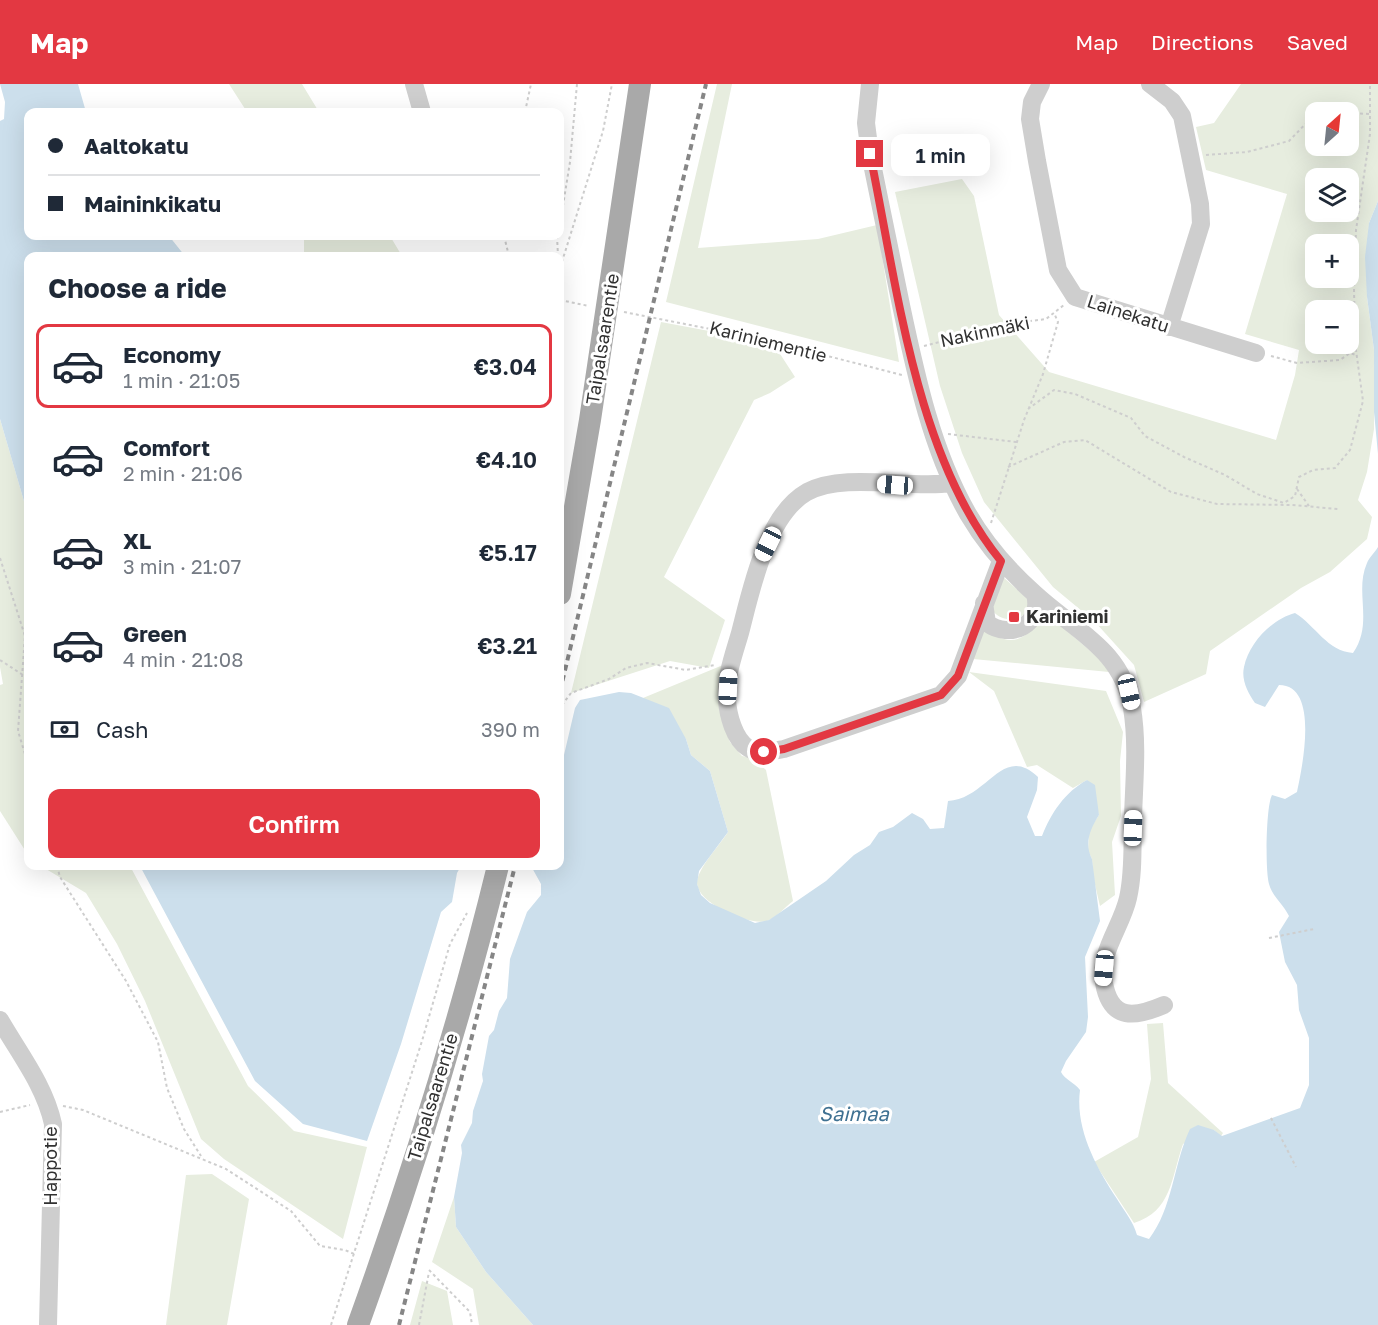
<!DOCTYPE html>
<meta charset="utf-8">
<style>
body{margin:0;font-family:"Golos Text",sans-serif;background:#f6f6f7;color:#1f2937;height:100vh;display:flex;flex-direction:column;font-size:22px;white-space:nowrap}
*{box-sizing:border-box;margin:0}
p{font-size:20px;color:#747a83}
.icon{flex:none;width:33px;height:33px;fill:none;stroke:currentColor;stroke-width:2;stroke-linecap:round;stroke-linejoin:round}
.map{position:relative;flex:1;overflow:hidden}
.side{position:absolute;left:24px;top:168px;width:540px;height:618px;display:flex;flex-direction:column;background:#fff;border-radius:12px;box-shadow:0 6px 24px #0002}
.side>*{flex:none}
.hud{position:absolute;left:24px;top:24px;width:540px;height:132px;border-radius:12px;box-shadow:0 6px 24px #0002;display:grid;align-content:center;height:132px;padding:0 24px;background:#fff}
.needle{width:39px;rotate:27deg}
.controls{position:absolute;left:1305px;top:18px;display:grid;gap:12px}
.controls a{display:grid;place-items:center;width:54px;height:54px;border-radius:12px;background:#fff;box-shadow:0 6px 24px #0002;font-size:30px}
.end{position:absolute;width:27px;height:27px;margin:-14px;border:8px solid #e33842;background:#fff;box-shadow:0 0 0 3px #fff}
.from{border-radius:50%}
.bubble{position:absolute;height:42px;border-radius:12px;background:#fff;box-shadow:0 6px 24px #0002;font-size:20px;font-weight:600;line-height:42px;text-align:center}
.car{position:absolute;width:18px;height:36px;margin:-18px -9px;border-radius:8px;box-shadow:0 0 4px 2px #0007;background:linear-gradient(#fff 24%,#345 0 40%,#fff 0 76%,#345 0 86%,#fff 0)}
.hud b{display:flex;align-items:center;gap:21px;height:57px;font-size:22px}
.hud b+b{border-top:2px solid #e0e1e3}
.hud i{width:15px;height:15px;background:#1f2937}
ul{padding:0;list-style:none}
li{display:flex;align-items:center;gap:18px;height:84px;margin:0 12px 9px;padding:0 12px;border:3px solid transparent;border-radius:12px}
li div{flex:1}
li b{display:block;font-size:22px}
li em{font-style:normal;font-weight:600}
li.selected{border-color:#e33842}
li>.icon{width:54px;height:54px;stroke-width:1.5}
h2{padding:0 24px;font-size:27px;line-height:72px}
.pay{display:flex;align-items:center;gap:15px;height:66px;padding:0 24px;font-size:22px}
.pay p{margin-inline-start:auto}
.primary-button{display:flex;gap:12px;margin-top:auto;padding:12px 24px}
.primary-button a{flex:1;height:69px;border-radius:12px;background:#e33842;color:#fff;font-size:24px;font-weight:600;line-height:69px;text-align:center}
header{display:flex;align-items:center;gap:36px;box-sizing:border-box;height:84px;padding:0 30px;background:#e33842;color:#fff}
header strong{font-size:28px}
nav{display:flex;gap:33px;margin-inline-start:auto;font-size:21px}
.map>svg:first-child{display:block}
</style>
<header>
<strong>Map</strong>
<nav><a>Map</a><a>Directions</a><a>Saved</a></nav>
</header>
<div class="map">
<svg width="1378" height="1241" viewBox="0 0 1378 1241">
<rect width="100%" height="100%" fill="#fff"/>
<path fill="#e7eddf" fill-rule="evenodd" d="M229 0H302L319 28H247Z
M717 0H732L698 164 818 155 877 141 899 278 666 218Z
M1241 0H1378V117L1369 139 1367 213 1374 266V345L1367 388 1358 416 1372 433 1367 455 1330 488 1301 504 1210 567 1206 590 1144 618 1134 581 1095 538 1053 503 984 418 962 369 940 302 895 108 962 95 974 112 999 231 1049 288 1276 356 1295 291 1299 266 1245 250 1287 110 1206 86 1196 43 1214 39ZM1316 28H1348V62H1316ZM1316 94H1348V128H1316ZM1316 160H1348V194H1316ZM1316 226H1348V260H1316Z
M304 152H390L402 172H304Z
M661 238 773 259 795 293 770 309 754 316 664 493 725 536 709 584 670 577 571 609Z
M0 335 28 431V771L0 727V601L3 600 0 583Z
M1003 493 1030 517 1028 528C1015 538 1001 538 991 525Z
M1045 528 1102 577 1109 588 973 575 983 544C999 555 1014 563 1030 547 1036 541 1038 533 1045 528Z
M723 581 722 637 730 658 742 672 753 674 766 686 793 817C785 823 776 834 767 837 749 842 699 820 697 800 696 786 720 761 728 748L710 687 691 671 686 655 643 614Z
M969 588 1106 607 1123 648 1120 677 1121 732 1112 758 1115 811 1100 822 1093 792 1092 775 1088 767 1089 746 1099 731 1087 696 1073 704 1037 681 1027 683 994 607Z
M41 782H130L248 1002 294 1047 367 1063 343 1155 224 1075 201 1055 145 917 117 860 86 809Z
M1163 939 1168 999 1223 1049 1221 1052 1214 1046 1183 1060C1171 1094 1172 1127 1134 1139L1094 1078 1138 1053 1151 995 1147 940Z
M212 1090 249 1115 227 1241H166L186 1091Z
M454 1113 456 1143 486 1188 533 1241H479L473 1205 432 1178Z
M422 1197 447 1207 453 1241H410Z"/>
<path fill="#ccdfec" d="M0 0H78L86 28H28V152H169L185 172H28V431L0 335V37L4 35 5 18Z
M1378 117V370L1374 328V266L1367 213 1365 173 1369 139Z
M1378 463V1241H533L486 1188 456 1143 454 1113 462 1069 461 1061 472 1039 473 1027 483 997 482 990 489 952 494 946 499 927 507 914 510 875 527 828 541 811V800L531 782H560V688L575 624 580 616 619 608 631 609 669 624 686 655 691 671 710 687 728 748 699 787 697 800 701 811 710 819 755 839 769 836 826 797 854 771 870 761 879 748 893 743 912 729 923 735 930 745 944 744 948 717C988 715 1002 659 1038 693L1037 706 1027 733 1035 752H1042C1051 729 1065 708 1087 696L1095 701 1099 731C1090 745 1084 760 1092 775L1100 837 1085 873 1088 933 1086 948 1066 977 1061 988C1065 996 1074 998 1080 1006 1075 1045 1096 1083 1117 1115 1125 1128 1133 1137 1137 1151L1149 1155C1173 1124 1173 1081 1190 1045L1198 1041 1214 1046 1222 1052 1300 1024 1309 1001V954L1299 926 1297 901 1285 878 1279 848 1289 832C1284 821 1272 812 1269 800 1265 786 1266 722 1272 711L1285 715 1297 708C1302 684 1320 601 1279 601L1265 623 1255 619C1248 609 1241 596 1244 583 1249 559 1272 535 1295 529 1316 542 1327 567 1353 569 1374 539 1354 508 1367 479 1369 474 1375 468 1378 463Z
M140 782H461L457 789 452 818 441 828 401 960 367 1057 303 1040 255 997Z"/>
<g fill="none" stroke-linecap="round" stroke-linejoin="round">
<path stroke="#cecece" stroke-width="2" stroke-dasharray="3 3" stroke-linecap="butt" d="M525 28 531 0
M1316 28H1338
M1348 29 1371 30
M1206 71 1247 68 1289 57 1316 29
M560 140 570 78 577 0
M504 152 509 172
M557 152 558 172
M560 184 603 47 612 0
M560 216 589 222
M624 228 761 255 902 291
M924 262 1015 239 1046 235 1064 221
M1271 272 1297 279 1340 276 1350 269 1356 271
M1028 325 1054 306 1075 310 1131 334 1145 352 1184 373 1225 391 1257 410 1284 419 1295 412 1299 393 1313 386 1335 384 1350 366 1363 317 1355 259 1354 204 1356 146 1370 50V0
M948 350 1016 358
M1008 383 1064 358 1085 356 1171 408 1217 420 1292 421 1338 425
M1297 405 1309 422
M991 439 1024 336 1043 290 1058 238 1054 229
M0 474 25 552 18 647 28 680
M0 576 23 591
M562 621 571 609 609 595 626 584 647 579 686 586 715 581
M57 782 60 793 126 897 158 958 167 1004 184 1045 201 1072
M1269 854 1314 845
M63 1022 83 1026 226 1085 291 1127 320 1162 345 1166 354 1170
M0 1028 30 1021
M1271 1034 1296 1083
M429 1186 470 1228 472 1241
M331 1241 422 957 450 860 467 829
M419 1241 429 1188"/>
<path stroke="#cecece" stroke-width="18" d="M414 0 422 28
M870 0 866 39 870 70C880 120 891 171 901 221 916 292 932 367 968 430 986 461 1008 486 1035 510 1075 547 1122 565 1132 624 1138 660 1134 698 1133 734 1132 760 1134 788 1128 814 1122 842 1098 869 1104 899 1111 938 1136 933 1164 921
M1041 0 1032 18 1030 35 1037 77 1058 186 1075 213 1256 269
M1150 0 1172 17 1182 32 1200 120 1201 140 1169 243
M951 399C908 405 845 388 807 408 766 431 751 507 740 549 734 570 725 593 727 616 728 631 734 655 748 664 758 671 773 667 784 665L941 611 958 592 1001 477
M984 519 987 539C1010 556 1043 541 1035 510
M0 936C19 969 45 1002 53 1040L48 1241"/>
<path stroke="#a9a9a9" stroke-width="22" d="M560 510 590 336 640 0
M358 1241C412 1091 460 937 498 782"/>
<path stroke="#868686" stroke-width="4" stroke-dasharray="6 4.5" stroke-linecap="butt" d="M560 607 706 0
M399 1241 515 782"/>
</g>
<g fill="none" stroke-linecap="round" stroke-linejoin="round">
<path stroke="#e33842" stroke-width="8" d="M764 668 784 665 941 611 958 592 1001 477C915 372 897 200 870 70"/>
</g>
<rect fill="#e33842" stroke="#fff" stroke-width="2" x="1008" y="527" width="12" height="12" rx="3"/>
<g text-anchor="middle" stroke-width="6" stroke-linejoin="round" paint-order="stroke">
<g font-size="18" fill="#313131" stroke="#fff">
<text transform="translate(1128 230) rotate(18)" y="6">Lainekatu</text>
<text transform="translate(985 248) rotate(-12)" y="6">Nakinmäki</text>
<text transform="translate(603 255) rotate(-81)" y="6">Taipalsaarentie</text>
<text transform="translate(768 258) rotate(14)" y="6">Kariniementie</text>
<text transform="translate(433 1013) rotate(-73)" y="6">Taipalsaarentie</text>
<text transform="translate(51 1082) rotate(-90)" y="6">Happotie</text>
</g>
<g font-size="18" font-weight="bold" fill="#313131" stroke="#fff" text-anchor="start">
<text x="1026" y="539">Kariniemi</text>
</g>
<g font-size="20" font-style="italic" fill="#3f7192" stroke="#fff">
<text x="854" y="1037">Saimaa</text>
</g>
</g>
</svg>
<div class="controls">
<a><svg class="needle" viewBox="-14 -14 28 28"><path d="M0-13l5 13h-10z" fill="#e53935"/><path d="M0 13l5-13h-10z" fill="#747a83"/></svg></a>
<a><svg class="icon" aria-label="layers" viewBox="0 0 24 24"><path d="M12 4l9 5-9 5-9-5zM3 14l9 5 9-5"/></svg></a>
<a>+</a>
<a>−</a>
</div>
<i class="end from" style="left:764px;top:668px"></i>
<i class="end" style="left:870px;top:70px"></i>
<div class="bubble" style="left:891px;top:50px;width:99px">1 min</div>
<i class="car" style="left:895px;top:401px;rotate:274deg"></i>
<i class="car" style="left:768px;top:460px;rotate:206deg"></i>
<i class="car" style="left:728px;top:603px;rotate:3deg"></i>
<i class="car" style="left:1129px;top:608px;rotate:167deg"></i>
<i class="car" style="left:1133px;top:744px;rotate:2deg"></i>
<i class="car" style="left:1104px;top:884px;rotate:185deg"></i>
<div class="hud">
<b><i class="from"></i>Aaltokatu</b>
<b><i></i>Maininkikatu</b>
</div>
<section class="side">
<h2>Choose a ride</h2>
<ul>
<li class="selected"><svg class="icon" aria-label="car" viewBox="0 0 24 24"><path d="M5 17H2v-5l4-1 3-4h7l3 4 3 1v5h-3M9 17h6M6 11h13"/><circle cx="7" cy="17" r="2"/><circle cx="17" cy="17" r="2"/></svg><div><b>Economy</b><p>1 min · 21:05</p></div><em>€3.04</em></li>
<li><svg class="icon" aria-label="car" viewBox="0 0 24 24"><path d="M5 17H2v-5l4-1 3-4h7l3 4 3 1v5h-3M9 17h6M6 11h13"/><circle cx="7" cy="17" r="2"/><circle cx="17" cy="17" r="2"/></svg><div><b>Comfort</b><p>2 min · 21:06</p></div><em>€4.10</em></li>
<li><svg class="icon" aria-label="car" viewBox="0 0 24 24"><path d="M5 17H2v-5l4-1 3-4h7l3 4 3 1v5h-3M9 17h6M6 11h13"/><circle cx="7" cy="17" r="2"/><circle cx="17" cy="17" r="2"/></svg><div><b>XL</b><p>3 min · 21:07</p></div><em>€5.17</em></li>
<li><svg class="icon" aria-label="car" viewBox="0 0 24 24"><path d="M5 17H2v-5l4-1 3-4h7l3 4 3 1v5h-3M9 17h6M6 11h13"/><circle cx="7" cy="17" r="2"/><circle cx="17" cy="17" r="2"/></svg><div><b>Green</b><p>4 min · 21:08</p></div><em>€3.21</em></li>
</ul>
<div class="pay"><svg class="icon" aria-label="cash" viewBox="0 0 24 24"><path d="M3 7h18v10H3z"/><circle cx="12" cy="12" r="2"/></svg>Cash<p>390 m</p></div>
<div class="primary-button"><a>Confirm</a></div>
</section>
</div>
